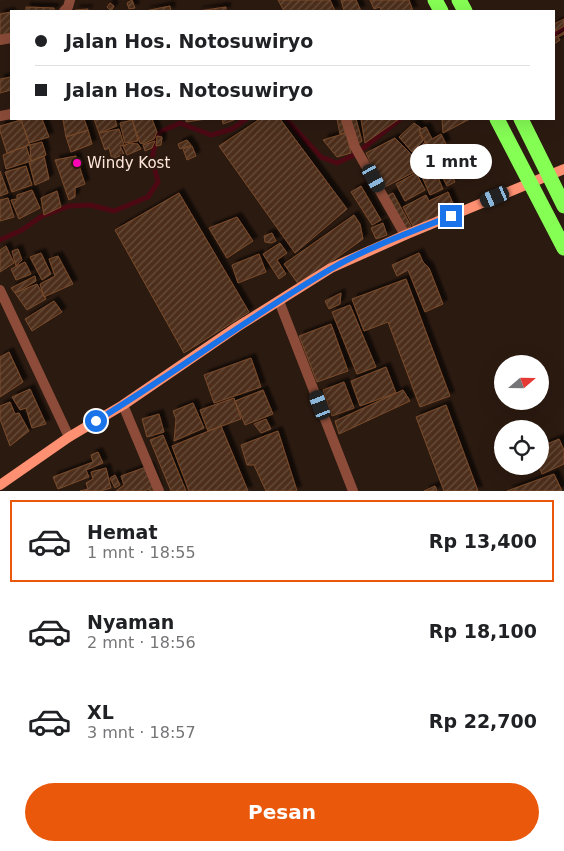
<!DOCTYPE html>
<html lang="id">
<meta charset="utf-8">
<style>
body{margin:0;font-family:"DejaVu Sans",sans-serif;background:#f2f2f2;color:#202124;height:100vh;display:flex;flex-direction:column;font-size:19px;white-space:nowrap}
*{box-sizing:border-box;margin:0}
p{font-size:16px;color:#757577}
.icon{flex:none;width:28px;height:28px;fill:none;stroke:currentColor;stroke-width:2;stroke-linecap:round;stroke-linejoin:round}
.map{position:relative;height:491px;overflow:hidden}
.details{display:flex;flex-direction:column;background:#fff;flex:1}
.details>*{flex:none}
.top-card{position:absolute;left:10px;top:10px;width:545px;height:110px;border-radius:0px;box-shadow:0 5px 20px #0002;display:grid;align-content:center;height:110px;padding:0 25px;background:#fff}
.needle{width:32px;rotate:70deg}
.fabs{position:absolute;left:494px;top:355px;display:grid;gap:10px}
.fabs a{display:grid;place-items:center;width:55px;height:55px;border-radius:50%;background:#fff;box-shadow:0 5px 20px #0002;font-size:25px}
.end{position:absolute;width:22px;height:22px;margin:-11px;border:6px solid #1a73e8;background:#fff;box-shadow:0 0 0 2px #fff}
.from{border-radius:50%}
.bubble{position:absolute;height:35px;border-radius:18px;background:#fff;box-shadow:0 5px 20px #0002;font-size:16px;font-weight:700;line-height:35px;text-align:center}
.car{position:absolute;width:15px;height:30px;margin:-15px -8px;border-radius:6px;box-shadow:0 0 4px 1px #0007;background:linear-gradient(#222 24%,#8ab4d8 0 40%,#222 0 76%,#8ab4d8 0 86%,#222 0)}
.top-card b{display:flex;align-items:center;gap:18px;height:48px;font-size:19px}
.top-card b+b{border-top:1px solid #e0e0e0}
.top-card i{width:12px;height:12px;background:#202124}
ul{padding:9px 0 0;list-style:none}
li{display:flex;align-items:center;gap:15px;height:82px;margin:0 10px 8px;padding:0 15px;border:2px solid transparent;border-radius:0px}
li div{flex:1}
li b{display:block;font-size:19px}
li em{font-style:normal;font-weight:700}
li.selected{border-color:#ea580c}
li>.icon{width:45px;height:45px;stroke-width:1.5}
.action{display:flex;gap:10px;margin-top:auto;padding:10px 25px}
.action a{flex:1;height:58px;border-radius:30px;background:#ea580c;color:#fff;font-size:20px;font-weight:700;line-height:58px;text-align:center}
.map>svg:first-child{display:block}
</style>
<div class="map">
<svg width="564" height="491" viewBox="0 0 564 491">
<defs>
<pattern id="building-hatch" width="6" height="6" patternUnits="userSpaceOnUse" patternTransform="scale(1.25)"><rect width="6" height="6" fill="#4d2f1b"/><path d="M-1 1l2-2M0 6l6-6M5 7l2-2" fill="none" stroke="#684d3c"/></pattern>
<filter id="shadow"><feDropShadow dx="4.5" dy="-4.5" stdDeviation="1" flood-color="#0009"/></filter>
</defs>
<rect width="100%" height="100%" fill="#2b1a10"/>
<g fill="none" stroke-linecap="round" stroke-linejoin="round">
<path stroke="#4c0914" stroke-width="5" d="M554 35 564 29
M286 119 321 157 337 163 356 154 400 119
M0 240 22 230 42 216 69 206 90 205 114 211 148 197 158 182 152 158 158 133 180 123 211 135 232 129 246 119"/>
</g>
<path fill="url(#building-hatch)" stroke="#7a4b2c" filter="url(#shadow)" d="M132 0 135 8 129 9 127 3Z
M278 0H330L335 11H284Z
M341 0H356L361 11H344Z
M370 0H409L413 11H381L380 7 374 9Z
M110 3 114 6 111 11 107 7Z
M170 6 171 11H145Z
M26 7 54 8V11H26Z
M226 7V11H198Z
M88 9V11H75V10Z
M11 12V33L0 35V14Z
M564 19V26L554 32V24Z
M564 32V34L558 37 560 40 554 44V38Z
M11 77V90L0 93V79Z
M26 119H42L49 137 29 143 21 120Z
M66 119H84L88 130 66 137 63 120Z
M94 119H115L117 126 99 133Z
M132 119H152L157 132 154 139 143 144 140 143Z
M186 119H207L186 122Z
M222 119H234V120L223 124Z
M260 119H280L347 209 295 253 219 146Z
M337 119H341L345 133 340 134Z
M350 119H356L362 141 358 144Z
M361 119H399L365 143Z
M442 119H470L443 133Z
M21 120 30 145 7 153 0 131V126Z
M132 120 138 141 125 143 120 123Z
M414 123 421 128 419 130 423 141 412 152 399 137Z
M426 127 432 139 441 134 446 144 438 148 455 182 447 186 419 130Z
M119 129 124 145 120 146 124 154 112 159 109 148 105 150 99 133Z
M88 130 92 144 71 152 66 137Z
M346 133 351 153 337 157 323 140Z
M157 136 162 137 161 145 156 146Z
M395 138 410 153 418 170 383 188 366 153Z
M187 140 191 145 180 149 178 144Z
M155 141 152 148 145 151 143 145Z
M426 141 430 154 419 157 415 152Z
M42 142 46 155 31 161 30 145Z
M130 143 138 144 141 149 127 155 123 146Z
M26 146 31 161 6 169 3 155Z
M192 146 196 156 187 160 183 149Z
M44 156 49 179 35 185 29 162Z
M76 156 85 184 75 188V197L69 200 55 160Z
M430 159 443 189 430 195 417 165Z
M26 166 32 185 12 192 5 172Z
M0 171 8 193 0 196Z
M416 173 425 190 405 201 396 184Z
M361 186 381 220 372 225 351 192Z
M32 190 40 208 19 219 11 200 17 199V195Z
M57 191 61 207 44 215 41 198Z
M448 192 455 208 414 228 403 207 426 195 429 201Z
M179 193 249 312 184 353 115 230Z
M393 193 411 226 406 229 387 196Z
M8 198 14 217 0 221V200Z
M354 215 360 224 363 239 299 285 284 264Z
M237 217 253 241 227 258 209 228Z
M383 223 387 235 376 239 371 228Z
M272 233 276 241 271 243 265 242 264 236Z
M280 243 287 253 277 260 286 274 279 279 263 254Z
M6 246 14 263 0 272V250Z
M18 249 22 260 16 266 12 251Z
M41 253 51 274 42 280 30 257Z
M419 253 423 262 429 268 443 304 425 312 408 270 397 276 392 265Z
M259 254 266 272 238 283 232 265Z
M58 256 73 284 44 297 40 284 55 276 49 259Z
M25 262 31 274 16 280 11 269Z
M35 276 36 281 15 293 11 288Z
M406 279 450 396 420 407 388 322 364 331 352 299Z
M37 284 46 299 27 310 15 293Z
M341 293 340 304 329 309 325 301Z
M54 301 62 312 32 331 25 319Z
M350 305 376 367 357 374 332 312Z
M331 324 348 371 317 382 299 336Z
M9 352 23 382 0 397V357Z
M251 358 261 387 214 403 204 375Z
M386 367 396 393 360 406 351 381Z
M344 382 354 408 332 416 323 390Z
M30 389 46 424 32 428 26 408 20 410 12 397Z
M263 390 273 414 245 425 235 401Z
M403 390 410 401 339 434 335 421Z
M234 398 241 419 208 431 200 410Z
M10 402 15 414 19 413 29 431 10 446 0 419V406Z
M193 403 204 428 174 441 176 419 173 411Z
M446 405 478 491H444L416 417Z
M159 414 164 432 147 437 142 419Z
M266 419 271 429 261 433 254 424Z
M221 426 248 491H189L172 446Z
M278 431 297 491H266L254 465H247L241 445Z
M163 435 186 491H171L150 440Z
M559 439 564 450V464L542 474 539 466H540V447Z
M98 452 103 463 86 470 89 477 58 489 53 477 93 462 91 455Z
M149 466 158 491H150L149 489 144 491H116L124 485 121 476Z
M106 468 111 488 100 491H80L88 489 86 483 93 479 91 472Z
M554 474 562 491H507Z
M115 475 120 485 115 488 110 478Z
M435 486 437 491H424Z"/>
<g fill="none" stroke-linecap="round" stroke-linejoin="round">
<path stroke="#8c4c39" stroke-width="10" d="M64 11 68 7 70 0
M0 40 11 38
M0 116 11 114
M346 119 355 147 405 235
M0 290 69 437
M279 301 353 491
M123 405 159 491"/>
<path stroke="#ff9071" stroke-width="10" d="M0 485 69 437 123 405 237 327 331 268 405 235 564 169"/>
<path stroke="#86ff55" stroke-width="15" d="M435 0 441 11
M459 0 465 11
M497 119 564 248
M521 119 564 206"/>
</g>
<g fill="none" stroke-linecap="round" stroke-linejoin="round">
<path stroke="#1a73e8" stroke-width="6" d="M96 421C175 373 249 317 329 270 366 248 411 232 451 216"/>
</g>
<circle fill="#ff06b6" stroke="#2b1a10" stroke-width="2" cx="77" cy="163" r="5"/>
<g text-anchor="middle" stroke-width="4" stroke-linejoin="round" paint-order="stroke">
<g font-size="15" fill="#ffe6da" stroke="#2b1a10" text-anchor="start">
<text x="87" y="168">Windy Kost</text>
</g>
</g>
</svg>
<div class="fabs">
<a><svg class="needle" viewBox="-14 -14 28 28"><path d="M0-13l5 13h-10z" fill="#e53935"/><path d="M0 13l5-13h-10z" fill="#757577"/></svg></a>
<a><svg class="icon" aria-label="locate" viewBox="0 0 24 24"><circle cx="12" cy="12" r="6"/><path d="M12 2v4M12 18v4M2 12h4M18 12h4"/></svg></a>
</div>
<i class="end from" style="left:96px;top:421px"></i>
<i class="end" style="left:451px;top:216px"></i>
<div class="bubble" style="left:410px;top:144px;width:82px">1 mnt</div>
<i class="car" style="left:374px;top:178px;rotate:151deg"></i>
<i class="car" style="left:495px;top:197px;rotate:247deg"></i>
<i class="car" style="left:320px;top:405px;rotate:339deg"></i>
<div class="top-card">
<b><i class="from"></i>Jalan Hos. Notosuwiryo</b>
<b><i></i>Jalan Hos. Notosuwiryo</b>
</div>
</div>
<section class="details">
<ul>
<li class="selected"><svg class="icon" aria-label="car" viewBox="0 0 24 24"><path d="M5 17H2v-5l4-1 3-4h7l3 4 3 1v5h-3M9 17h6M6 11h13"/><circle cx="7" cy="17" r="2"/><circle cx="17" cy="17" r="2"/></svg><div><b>Hemat</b><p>1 mnt · 18:55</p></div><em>Rp 13,400</em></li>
<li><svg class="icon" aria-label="car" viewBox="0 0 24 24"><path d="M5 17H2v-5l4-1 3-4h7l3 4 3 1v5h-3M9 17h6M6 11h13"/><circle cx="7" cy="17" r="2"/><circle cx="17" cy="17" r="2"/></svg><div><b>Nyaman</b><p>2 mnt · 18:56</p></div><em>Rp 18,100</em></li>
<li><svg class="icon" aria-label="car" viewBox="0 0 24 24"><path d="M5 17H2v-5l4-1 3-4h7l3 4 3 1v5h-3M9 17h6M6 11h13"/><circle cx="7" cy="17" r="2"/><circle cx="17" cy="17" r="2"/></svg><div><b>XL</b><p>3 mnt · 18:57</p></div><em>Rp 22,700</em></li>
</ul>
<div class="action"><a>Pesan</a></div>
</section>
